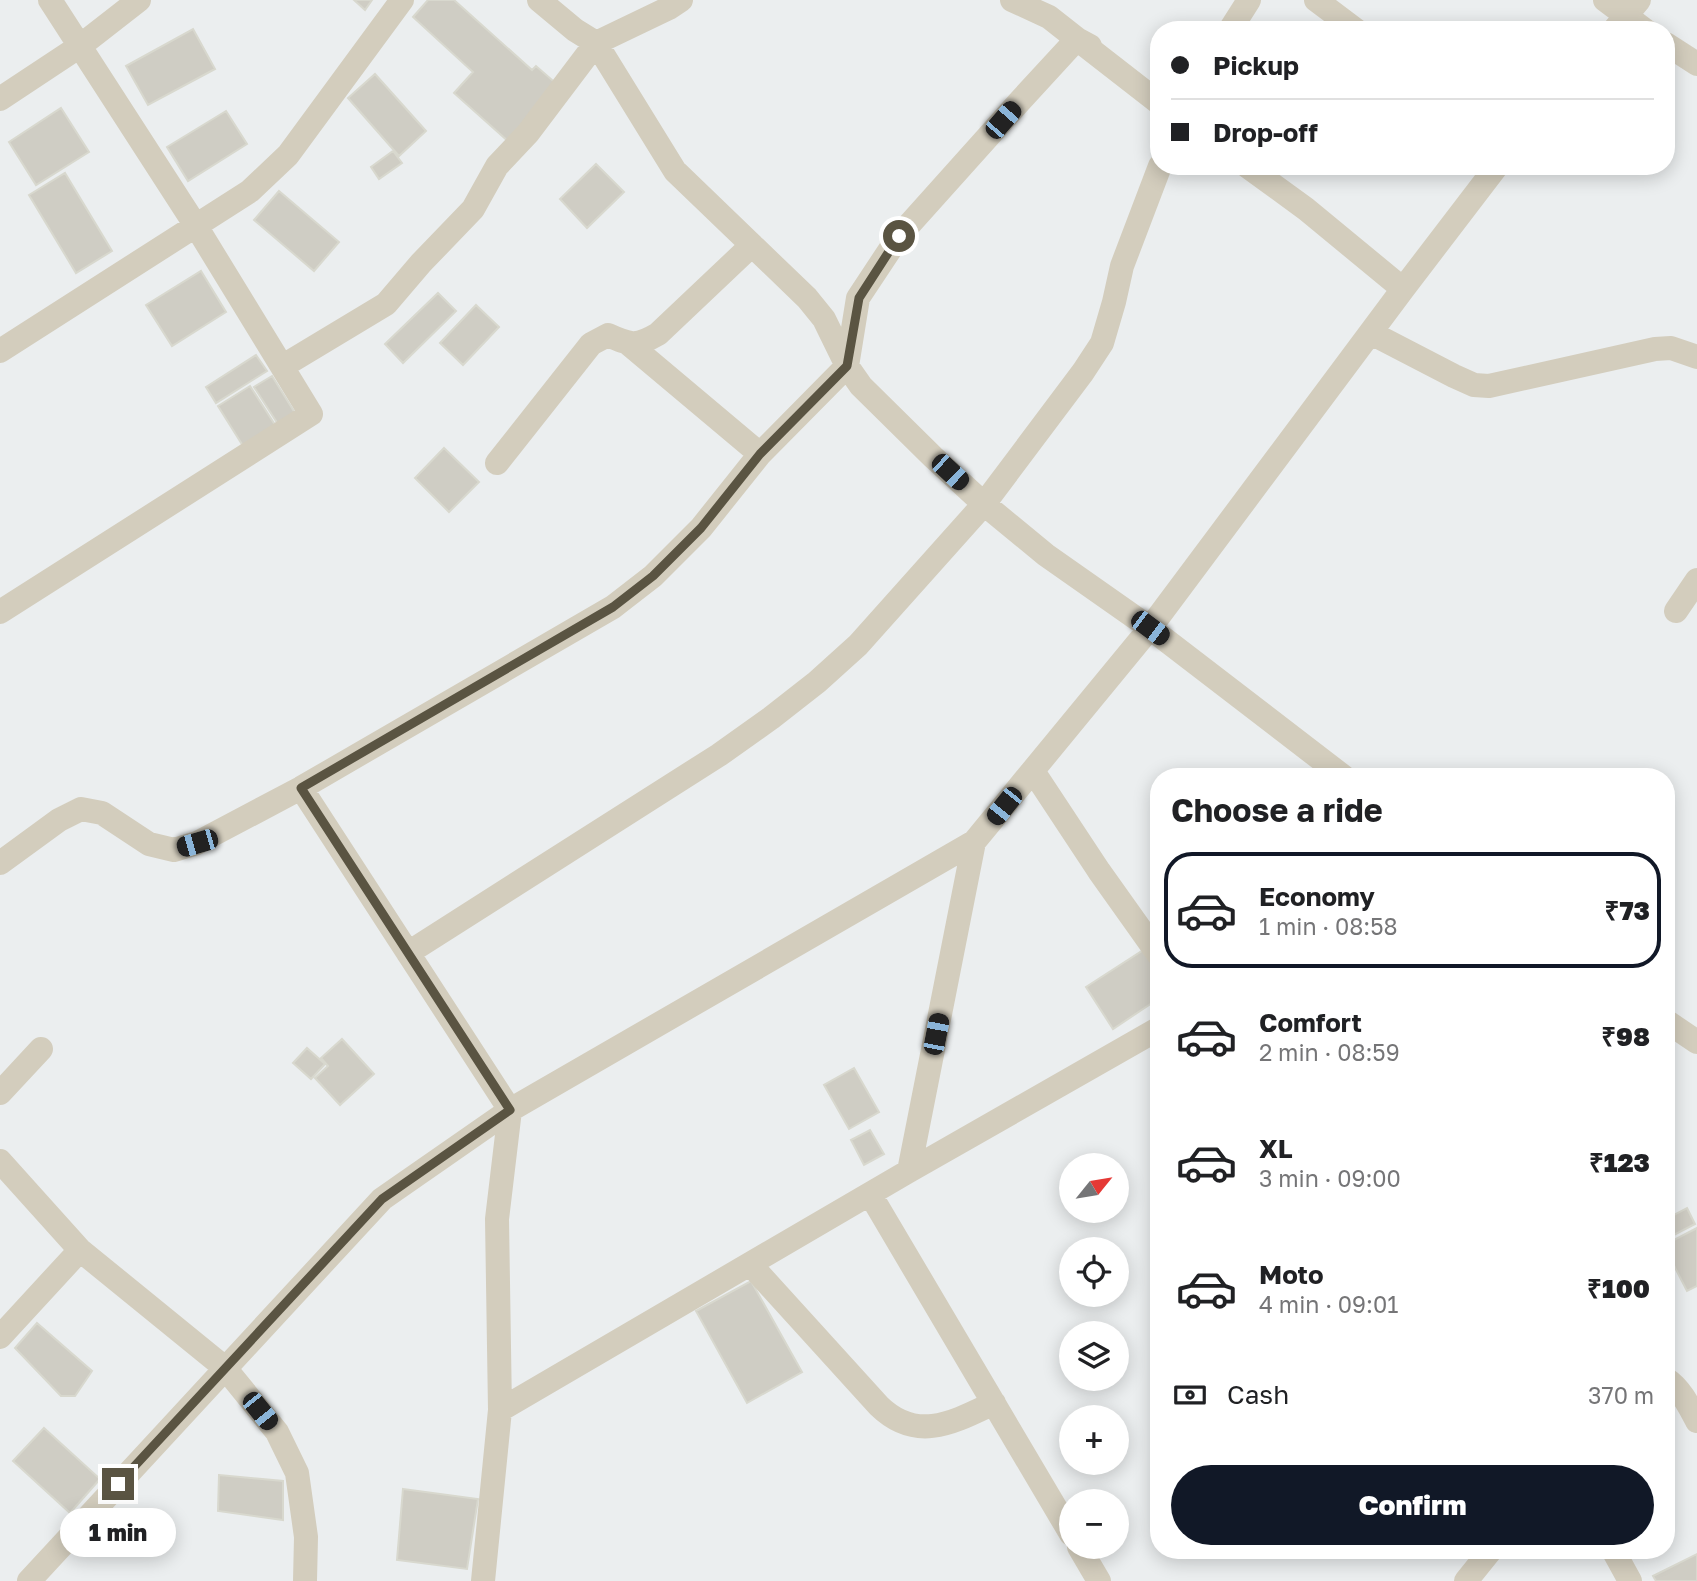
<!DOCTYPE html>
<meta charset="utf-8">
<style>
body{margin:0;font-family:"Golos Text",sans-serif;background:#f6f6f6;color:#202124;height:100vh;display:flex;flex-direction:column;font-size:26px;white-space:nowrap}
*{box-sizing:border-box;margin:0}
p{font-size:23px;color:#757577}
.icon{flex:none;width:38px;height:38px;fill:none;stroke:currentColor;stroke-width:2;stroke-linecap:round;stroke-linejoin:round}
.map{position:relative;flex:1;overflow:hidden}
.drawer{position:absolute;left:1150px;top:768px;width:525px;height:791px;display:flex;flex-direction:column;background:#fff;border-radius:28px;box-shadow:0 4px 18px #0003}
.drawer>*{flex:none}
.hud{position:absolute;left:1150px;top:21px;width:525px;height:154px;border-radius:28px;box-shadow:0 4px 18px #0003;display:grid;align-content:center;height:154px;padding:0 21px;background:#fff}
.needle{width:46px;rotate:60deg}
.fabs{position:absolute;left:1059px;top:1153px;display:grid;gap:14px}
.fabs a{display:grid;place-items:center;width:70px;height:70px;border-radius:50%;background:#fff;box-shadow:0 4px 18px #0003;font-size:35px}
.end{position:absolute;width:32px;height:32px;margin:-16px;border:9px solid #5a5442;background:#fff;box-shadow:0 0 0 4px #fff}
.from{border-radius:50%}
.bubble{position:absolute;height:49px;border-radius:24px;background:#fff;box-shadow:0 4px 18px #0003;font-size:23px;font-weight:800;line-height:49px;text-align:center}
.car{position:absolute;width:21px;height:42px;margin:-21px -10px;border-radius:9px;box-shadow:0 0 5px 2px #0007;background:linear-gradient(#222 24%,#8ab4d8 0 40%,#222 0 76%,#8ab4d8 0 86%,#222 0)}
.hud b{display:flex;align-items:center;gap:24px;height:66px;font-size:26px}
.hud b+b{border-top:2px solid #e0e0e0}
.hud i{width:18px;height:18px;background:#202124}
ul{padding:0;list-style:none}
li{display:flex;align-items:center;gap:21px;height:116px;margin:0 14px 10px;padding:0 7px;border:4px solid transparent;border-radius:28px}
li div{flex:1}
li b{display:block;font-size:26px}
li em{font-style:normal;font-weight:800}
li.selected{border-color:#111827}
li>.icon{width:63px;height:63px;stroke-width:1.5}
h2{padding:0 21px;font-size:32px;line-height:84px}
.pay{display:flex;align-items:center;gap:18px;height:77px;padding:0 21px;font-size:26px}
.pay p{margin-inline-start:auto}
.cta{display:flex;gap:14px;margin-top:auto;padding:14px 21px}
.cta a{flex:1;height:80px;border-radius:42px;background:#111827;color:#fff;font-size:28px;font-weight:800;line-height:80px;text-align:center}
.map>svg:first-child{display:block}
</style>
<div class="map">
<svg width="1697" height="1581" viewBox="0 0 1697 1581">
<rect width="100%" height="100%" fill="#ebeeef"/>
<path fill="#cfcdc4" stroke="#d8d8ce" stroke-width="2" d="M354 0H372L365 10Z
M428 0H454L532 70 536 66 559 86 509 142 454 93 473 72 413 17Z
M193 29 215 69 148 105 126 66Z
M375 74 426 131 399 156 348 98Z
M61 108 89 152 36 185 9 142Z
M226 111 247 144 188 181 167 147Z
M393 151 402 163 379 179 371 167Z
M596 164 624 192 587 228 560 199Z
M65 173 112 251 76 273 29 195Z
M279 191 339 242 314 271 254 220Z
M201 271 226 312 172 346 146 305Z
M438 293 456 311 403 363 385 344Z
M476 305 499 327 463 365 440 343Z
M256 355 267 371 216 403 206 387Z
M272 376 295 413 278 424 254 387Z
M250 386 277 428 245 449 218 406Z
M444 448 479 482 449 512 415 478Z
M1145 949 1158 970V984L1155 987 1158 992V999L1113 1029 1086 987Z
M342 1039 374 1074 340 1105 315 1078 328 1066 321 1058Z
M307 1048 325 1064 311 1079 293 1063Z
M854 1068 879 1112 849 1129 824 1085Z
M870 1130 884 1154 864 1165 851 1140Z
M1687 1208 1695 1224 1666 1239V1219Z
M1697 1228V1286L1687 1291 1666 1250V1244Z
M751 1281 802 1372 747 1403 696 1311Z
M37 1323 92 1371 75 1396H61L15 1348Z
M44 1428 100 1479 70 1513 13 1461Z
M219 1475 283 1481V1520L218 1511Z
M403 1489 478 1499 467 1569 397 1560Z
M1697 1554V1581H1656L1653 1576Z"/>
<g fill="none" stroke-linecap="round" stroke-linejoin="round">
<path stroke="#d3cdbd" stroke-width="24" d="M539 0 575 30 596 43 675 171 807 298 824 319 847 366 861 386 933 457 984 504 1046 555 1150 628 1344 777
M1012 0 1049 17 1077 39 1090 46
M1316 0 1356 30
M1605 0 1645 30
M1230 30 1249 0
M1614 30 1639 0
M1666 44 1697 64
M0 99 80 46 139 0
M1247 166 1306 209 1403 289
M1371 333 1454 376 1474 385 1489 386 1655 349 1671 348 1697 357
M629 344 760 454
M0 351 250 191 288 155 402 0
M283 366 386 304 421 263 473 209 497 166 528 133 596 43 669 8 681 0
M497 463 591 344 608 335C630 345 636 347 658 334L752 245
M1676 611 1697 580
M0 612 311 414 196 226 50 0
M1033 771 1099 871 1158 954
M301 788 510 1110 497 1219 500 1410 483 1581
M0 863 59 820 81 809 102 813 149 844 174 850 197 843 301 788 613 607 653 576 701 528 760 454 847 366 858 298 899 236 1020 101 1077 39 1158 102
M408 953 719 755 771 718 817 682 858 645 984 504 1083 372 1102 343 1114 302 1122 266 1160 166
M1666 1021 1697 1042
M0 1093 41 1049
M0 1161 80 1250
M909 1171 974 842
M870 1194 1071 1534
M750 1264 879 1406C917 1443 954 1422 994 1403
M0 1337 80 1250 225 1368 277 1432 297 1473 306 1537 305 1581
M1666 1379C1681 1389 1689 1406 1697 1421
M500 1410 909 1171 1158 1029
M1079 1547 1099 1581
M1613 1550 1630 1581
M29 1581 382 1199 510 1110 974 842 1150 628 1403 289 1497 166
M1466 1581 1491 1550"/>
</g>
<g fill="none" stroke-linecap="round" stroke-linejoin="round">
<path stroke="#5a5442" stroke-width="9" d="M118 1484 382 1199 510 1110 301 788 613 607 653 576 701 528 760 454 847 366 859 298 899 236"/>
</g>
</svg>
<div class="fabs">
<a><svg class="needle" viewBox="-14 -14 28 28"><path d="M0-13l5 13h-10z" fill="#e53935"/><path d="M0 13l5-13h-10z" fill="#757577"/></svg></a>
<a><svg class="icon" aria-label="locate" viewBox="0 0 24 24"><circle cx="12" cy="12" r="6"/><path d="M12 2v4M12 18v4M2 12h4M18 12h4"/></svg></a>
<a><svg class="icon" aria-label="layers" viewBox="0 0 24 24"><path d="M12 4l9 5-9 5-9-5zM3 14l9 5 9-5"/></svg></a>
<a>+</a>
<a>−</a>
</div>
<i class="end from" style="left:899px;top:236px"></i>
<i class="end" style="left:118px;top:1484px"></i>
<div class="bubble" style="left:60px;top:1508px;width:116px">1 min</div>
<i class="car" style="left:1003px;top:120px;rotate:41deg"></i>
<i class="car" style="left:950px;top:472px;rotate:133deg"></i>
<i class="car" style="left:1150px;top:628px;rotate:127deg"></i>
<i class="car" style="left:1004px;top:806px;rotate:219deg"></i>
<i class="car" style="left:197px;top:843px;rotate:254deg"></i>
<i class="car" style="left:936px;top:1034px;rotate:11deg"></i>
<i class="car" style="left:260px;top:1411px;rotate:141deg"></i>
<div class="hud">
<b><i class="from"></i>Pickup</b>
<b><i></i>Drop-off</b>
</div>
<section class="drawer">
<h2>Choose a ride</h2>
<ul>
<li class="selected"><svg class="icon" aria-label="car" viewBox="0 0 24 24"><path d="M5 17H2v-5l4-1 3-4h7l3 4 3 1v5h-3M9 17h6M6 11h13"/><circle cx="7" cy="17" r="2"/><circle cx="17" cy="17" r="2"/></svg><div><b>Economy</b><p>1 min · 08:58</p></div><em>₹73</em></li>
<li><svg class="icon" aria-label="car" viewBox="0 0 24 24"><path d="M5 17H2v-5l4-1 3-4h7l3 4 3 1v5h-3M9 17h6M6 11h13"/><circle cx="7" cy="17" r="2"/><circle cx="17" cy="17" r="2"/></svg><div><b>Comfort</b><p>2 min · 08:59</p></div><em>₹98</em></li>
<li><svg class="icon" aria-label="car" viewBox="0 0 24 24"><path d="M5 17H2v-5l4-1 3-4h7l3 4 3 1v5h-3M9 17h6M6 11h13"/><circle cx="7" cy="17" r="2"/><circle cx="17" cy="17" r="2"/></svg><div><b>XL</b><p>3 min · 09:00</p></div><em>₹123</em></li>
<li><svg class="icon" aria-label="car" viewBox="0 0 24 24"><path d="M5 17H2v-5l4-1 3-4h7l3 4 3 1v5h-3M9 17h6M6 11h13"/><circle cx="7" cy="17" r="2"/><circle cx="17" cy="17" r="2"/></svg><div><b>Moto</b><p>4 min · 09:01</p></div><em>₹100</em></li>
</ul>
<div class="pay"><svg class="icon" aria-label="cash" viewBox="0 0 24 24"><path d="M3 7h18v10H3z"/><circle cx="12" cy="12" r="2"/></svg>Cash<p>370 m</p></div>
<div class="cta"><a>Confirm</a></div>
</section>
</div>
